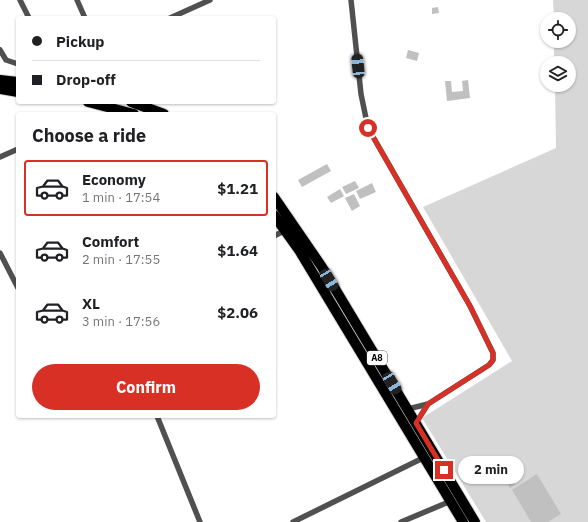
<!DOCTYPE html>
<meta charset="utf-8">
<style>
body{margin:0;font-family:"IBM Plex Sans",sans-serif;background:#f2f2f2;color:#202124;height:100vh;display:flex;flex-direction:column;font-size:15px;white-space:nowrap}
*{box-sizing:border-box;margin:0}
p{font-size:13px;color:#757577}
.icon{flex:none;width:22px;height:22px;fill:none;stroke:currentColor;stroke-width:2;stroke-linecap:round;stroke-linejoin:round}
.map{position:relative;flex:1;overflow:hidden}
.drawer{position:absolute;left:16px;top:112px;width:260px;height:306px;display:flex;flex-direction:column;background:#fff;border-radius:4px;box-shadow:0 1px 3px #0004}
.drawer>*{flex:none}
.guide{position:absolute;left:16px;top:16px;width:260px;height:88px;border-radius:4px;box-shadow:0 1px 3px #0004;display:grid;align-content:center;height:88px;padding:0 16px;background:#fff}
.tools{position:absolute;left:540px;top:12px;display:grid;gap:8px}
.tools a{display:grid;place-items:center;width:36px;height:36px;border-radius:50%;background:#fff;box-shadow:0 1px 3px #0004;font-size:20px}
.end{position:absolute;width:18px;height:18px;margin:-9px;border:5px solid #d93025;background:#fff;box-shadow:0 0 0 2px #fff}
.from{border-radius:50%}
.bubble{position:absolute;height:28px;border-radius:14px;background:#fff;box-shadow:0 1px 3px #0004;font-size:13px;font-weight:700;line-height:28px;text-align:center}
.car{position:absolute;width:12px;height:24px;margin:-12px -6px;border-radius:5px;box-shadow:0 0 3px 1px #0007;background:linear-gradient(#222 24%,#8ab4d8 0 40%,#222 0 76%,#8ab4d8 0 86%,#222 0)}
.guide b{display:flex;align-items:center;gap:14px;height:38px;font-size:15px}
.guide b+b{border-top:1px solid #e0e0e0}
.guide i{width:10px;height:10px;background:#202124}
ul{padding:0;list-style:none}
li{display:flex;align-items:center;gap:12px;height:56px;margin:0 8px 6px;padding:0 8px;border:2px solid transparent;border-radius:4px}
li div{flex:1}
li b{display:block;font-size:15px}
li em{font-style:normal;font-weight:700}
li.current{border-color:#d93025}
li>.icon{width:36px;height:36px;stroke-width:1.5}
h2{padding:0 16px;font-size:18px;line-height:48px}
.button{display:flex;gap:8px;margin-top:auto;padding:8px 16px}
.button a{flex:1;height:46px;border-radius:24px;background:#d93025;color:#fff;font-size:16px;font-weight:700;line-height:46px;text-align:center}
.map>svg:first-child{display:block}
</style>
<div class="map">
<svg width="588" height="522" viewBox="0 0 588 522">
<rect width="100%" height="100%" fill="#fff"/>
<path fill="#d7d7d7" d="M553 0H588V522H486L422 418 512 361 423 207 556 148 555 85H569V63H554V41H569V19H554Z"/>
<path fill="#c0c0c0" d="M438 7 439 13 432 14V8Z
M408 50 419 53 417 61 406 58Z
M468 80 470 98 447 101 445 81H451L452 92 463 91 462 81Z
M327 164 331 171 302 187 298 180Z
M355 181 359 188 346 194 342 187Z
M372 183 376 192 360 199 356 191Z
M340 189 344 196 331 203 327 197Z
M354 194 360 206 352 211 345 198Z
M518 461 519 463 515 466 517 469 509 473 515 485 510 488 500 470Z
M537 474 561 514 548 522H531L512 490Z"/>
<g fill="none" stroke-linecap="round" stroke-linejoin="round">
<defs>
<path id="trunk" d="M0 80 18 82
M0 89 18 92
M88 102 134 114
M131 102 164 114
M274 197 322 267 475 522
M274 215 299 250 463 522"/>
</defs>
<use href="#trunk" stroke="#dbdbdb" stroke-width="12"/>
<path stroke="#505050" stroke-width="5.5" d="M20 0 29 18
M77 0 85 18
M351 0 361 94 368 128 470 306 493 353V360L489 365 428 404 408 409
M170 18 210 0
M0 50 6 60 18 64
M0 157 18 149
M274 236 286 230
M0 253 18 288
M157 416 200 522
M416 423 428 404
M293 522 425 457
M401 522 451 501"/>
<use href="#trunk" stroke="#000" stroke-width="10"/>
</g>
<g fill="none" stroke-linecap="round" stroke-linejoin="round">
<path stroke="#d93025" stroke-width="5" d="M368 128 470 306 493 353V360L489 365 428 404 416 423 444 470"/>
</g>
<g text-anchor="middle" stroke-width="3" stroke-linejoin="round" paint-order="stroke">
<rect fill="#fff" stroke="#4c4c4c" stroke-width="1" x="367" y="351" width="20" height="14" rx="3"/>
<g font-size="9" font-weight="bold" fill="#000">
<text x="377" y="361">A8</text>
</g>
</g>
</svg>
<div class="tools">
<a><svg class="icon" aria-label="locate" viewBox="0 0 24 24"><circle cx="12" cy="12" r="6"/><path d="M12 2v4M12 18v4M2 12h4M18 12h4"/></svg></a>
<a><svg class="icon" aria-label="layers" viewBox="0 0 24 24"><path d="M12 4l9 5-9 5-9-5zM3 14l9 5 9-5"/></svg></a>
</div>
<i class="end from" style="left:368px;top:128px"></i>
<i class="end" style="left:444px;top:470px"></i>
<div class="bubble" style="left:458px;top:456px;width:66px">2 min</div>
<i class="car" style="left:358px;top:66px;rotate:354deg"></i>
<i class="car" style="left:329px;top:280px;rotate:149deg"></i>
<i class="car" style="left:392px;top:383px;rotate:149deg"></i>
<div class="guide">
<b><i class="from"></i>Pickup</b>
<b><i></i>Drop-off</b>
</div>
<section class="drawer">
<h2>Choose a ride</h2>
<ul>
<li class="current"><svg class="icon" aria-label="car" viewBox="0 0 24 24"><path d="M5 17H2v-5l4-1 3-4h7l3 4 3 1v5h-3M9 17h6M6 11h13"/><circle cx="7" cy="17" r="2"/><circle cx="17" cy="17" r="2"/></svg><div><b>Economy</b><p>1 min · 17:54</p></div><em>$1.21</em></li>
<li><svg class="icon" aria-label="car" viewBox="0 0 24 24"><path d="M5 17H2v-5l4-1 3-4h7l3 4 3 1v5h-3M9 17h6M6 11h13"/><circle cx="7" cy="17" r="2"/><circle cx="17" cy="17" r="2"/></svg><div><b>Comfort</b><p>2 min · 17:55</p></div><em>$1.64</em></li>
<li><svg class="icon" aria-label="car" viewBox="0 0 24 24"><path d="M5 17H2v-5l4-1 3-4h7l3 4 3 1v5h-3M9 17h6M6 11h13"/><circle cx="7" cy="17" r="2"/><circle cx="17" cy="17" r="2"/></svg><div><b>XL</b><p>3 min · 17:56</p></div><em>$2.06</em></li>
</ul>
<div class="button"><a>Confirm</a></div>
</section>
</div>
